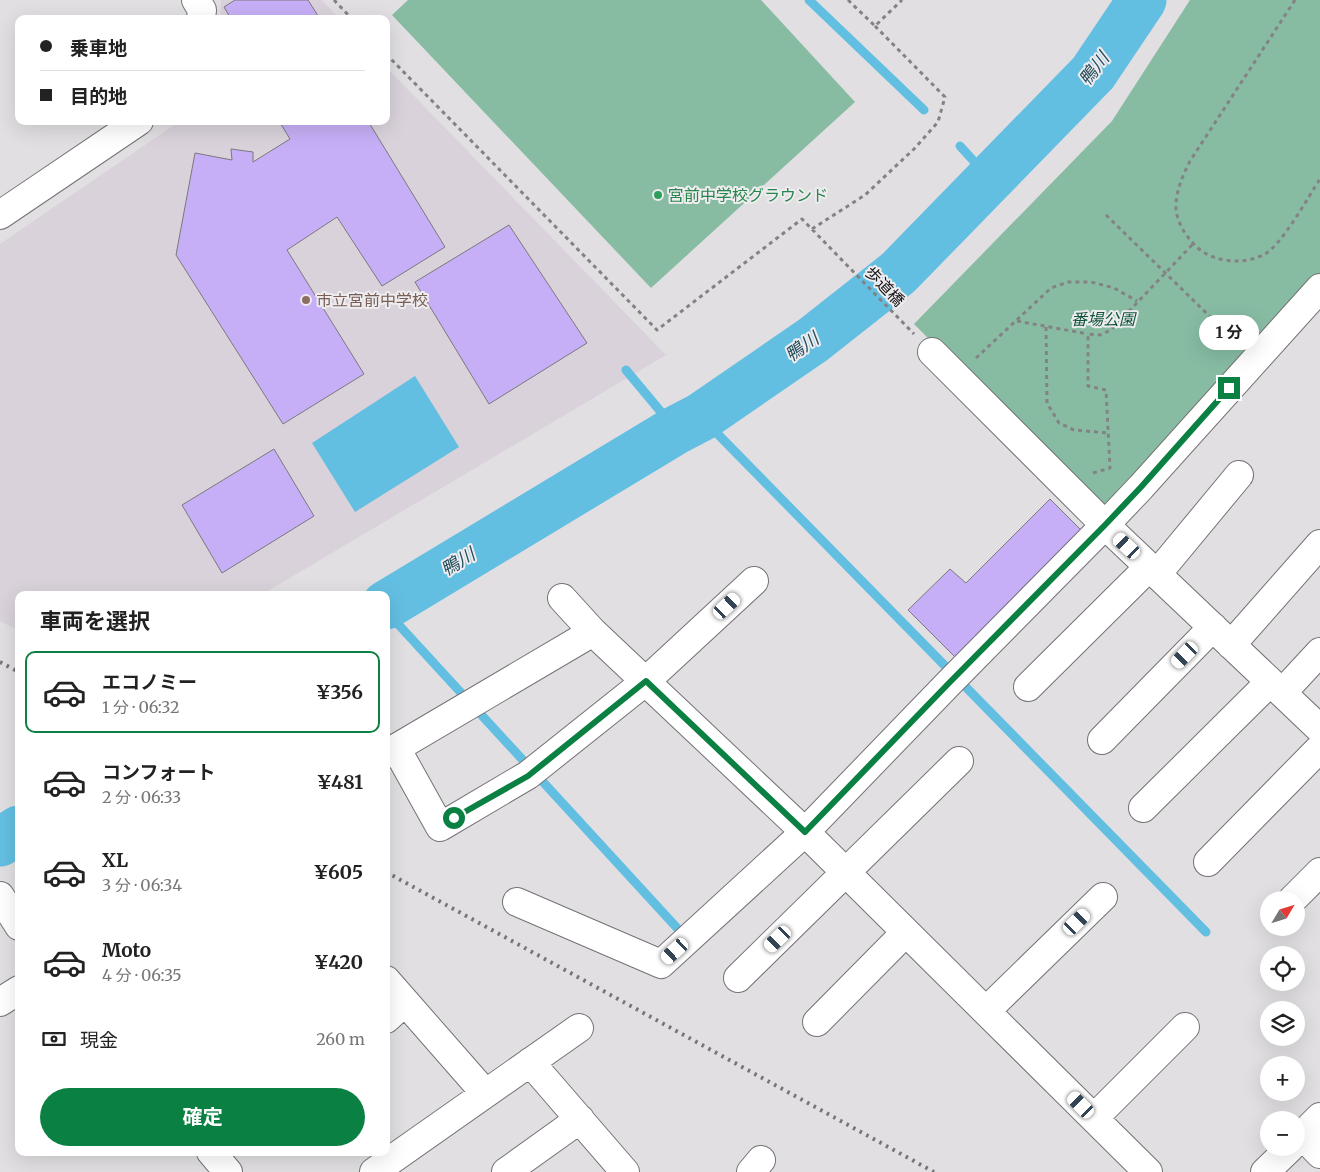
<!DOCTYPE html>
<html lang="ja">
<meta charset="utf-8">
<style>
body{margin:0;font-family:Merriweather,"Noto Sans JP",serif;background:#f2f2f2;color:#222;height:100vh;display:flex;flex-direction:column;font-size:19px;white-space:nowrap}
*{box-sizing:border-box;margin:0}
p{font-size:16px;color:#767676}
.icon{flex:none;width:28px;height:28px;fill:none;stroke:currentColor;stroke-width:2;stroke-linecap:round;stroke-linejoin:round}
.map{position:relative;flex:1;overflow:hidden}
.panel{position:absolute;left:15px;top:591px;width:375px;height:565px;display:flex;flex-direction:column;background:#fff;border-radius:10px;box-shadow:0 5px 20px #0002}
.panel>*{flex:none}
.top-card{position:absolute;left:15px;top:15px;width:375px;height:110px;border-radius:10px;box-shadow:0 5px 20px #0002;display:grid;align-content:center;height:110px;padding:0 25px;background:#fff}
.needle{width:32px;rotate:52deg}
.fabs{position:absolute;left:1260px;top:891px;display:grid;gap:10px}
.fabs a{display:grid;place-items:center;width:45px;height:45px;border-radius:50%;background:#fff;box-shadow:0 5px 20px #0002;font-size:25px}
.end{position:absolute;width:22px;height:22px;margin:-11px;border:6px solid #0b8043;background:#fff;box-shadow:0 0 0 2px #fff}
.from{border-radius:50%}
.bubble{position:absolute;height:35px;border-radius:18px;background:#fff;box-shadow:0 5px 20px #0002;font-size:16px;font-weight:700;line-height:35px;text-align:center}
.car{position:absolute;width:15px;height:30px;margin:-15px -8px;border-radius:6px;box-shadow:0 0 4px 1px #0007;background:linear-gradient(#fff 24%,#345 0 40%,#fff 0 76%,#345 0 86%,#fff 0)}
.top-card b{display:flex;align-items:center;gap:18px;height:48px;font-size:19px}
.top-card b+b{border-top:1px solid #e0e0e0}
.top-card i{width:12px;height:12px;background:#222}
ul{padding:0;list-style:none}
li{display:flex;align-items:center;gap:15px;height:82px;margin:0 10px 8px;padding:0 15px;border:2px solid transparent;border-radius:10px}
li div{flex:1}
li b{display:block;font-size:19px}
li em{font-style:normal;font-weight:700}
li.selected{border-color:#0b8043}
li>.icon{width:45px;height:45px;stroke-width:1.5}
h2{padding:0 25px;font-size:22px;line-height:60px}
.pay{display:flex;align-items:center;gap:12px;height:55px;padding:0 25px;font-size:19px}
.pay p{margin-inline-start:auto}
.primary-button{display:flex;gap:10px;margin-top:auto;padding:10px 25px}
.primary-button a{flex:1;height:58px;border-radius:30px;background:#0b8043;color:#fff;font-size:20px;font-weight:700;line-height:58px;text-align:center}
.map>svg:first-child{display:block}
</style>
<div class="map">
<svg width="1320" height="1172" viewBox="0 0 1320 1172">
<rect width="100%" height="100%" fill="#e1dfe2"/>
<path fill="#d9d2db" d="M221 0H322L340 19H220Z
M386 67 666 355 261 595H19V631L0 621V244L180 121H386Z"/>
<path fill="#87bca3" d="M408 0H761L855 102 651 288 392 15Z
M1190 0H1320V276L1105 517 914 324 1112 121Z"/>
<path fill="#63bfe2" d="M415 376 459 447 355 512 312 443Z"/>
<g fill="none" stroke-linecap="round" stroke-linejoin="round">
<path stroke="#63bfe2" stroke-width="9" d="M809 0 924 110
M960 146 990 179
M626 370 676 430
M701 417 1206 932
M386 611 678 929"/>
<path stroke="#63bfe2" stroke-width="49" d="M386 605 676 430 701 417 813 340 898 273 1093 73 1142 0
M0 842 19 830"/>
</g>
<path fill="#c6aff6" stroke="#7a797c" d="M235 0H308L320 19H231L224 7Z
M279 121H368L445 247 382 286 337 217 287 250 364 374 283 424 176 255 195 153 232 160 231 149 253 152V162L290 139Z
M509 225 587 343 489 404 415 282Z
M274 449 314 516 222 573 182 505Z
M1050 499 1085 534 959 661 908 610 950 569 966 583Z"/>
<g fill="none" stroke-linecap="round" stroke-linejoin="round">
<defs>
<path id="minor" d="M196 0 202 10 201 19
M0 215 139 121
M932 352 1105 525 1320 729
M1157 574 1239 475
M562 598 593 632 805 832 1148 1172
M1231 645 1320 544
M1028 687 1149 567
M1282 693 1320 652
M1102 740 1213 627
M396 748 440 827 528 775 646 681 754 581
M386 754 593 632
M1143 808 1270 682
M1208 862 1320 748
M0 896 19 926
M1292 900 1320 872
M517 902 661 964 805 832 949 683 1105 525 1141 487 1320 288
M738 978 959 761
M386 980 485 1093
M0 1002 19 990
M986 1011 1103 897
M386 1019 405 1002
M817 1022 906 932
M530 1062 625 1172
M1094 1118 1185 1027
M1302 1135 1320 1154
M1296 1141 1320 1117
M211 1152 228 1172
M374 1172 579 1028
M506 1172 580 1119
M751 1172 761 1160
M1265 1172 1290 1148"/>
</defs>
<use href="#minor" stroke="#747275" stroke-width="30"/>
<path stroke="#838284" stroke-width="3" stroke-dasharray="4 4" stroke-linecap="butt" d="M334 0 352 19
M848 0 875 26 902 0
M1295 0 1190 161C1183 175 1177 188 1176 204 1175 214 1180 225 1185 233 1188 236 1189 240 1192 242 1208 262 1241 266 1263 255 1281 247 1308 197 1320 179
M386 54 657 330 802 219 914 334
M1106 215 1236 342
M812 229 865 195 914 149 938 122 945 97 875 26
M1017 321 1088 334
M1046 327 1047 403 1059 423 1074 430 1108 433
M976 358 1051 288 1068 282H1091L1114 288 1137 301
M1093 473 1110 468 1106 390 1088 386V334L1100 335 1111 330 1193 244"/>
<use href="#minor" stroke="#fff" stroke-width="28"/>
<path stroke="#757476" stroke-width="4" stroke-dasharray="2.5 5" stroke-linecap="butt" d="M0 662 19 672
M386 872 934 1172"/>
</g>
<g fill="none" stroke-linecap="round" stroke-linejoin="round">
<path stroke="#0b8043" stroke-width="6" d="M454 818 528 776 646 681 805 832 949 683 1105 525 1141 487 1229 388"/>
</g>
<circle fill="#2e9e5b" stroke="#eeecef" stroke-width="2" cx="658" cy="195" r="5"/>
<circle fill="#8d6e63" stroke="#eeecef" stroke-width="2" cx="306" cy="300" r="5"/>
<g text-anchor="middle" stroke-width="4" stroke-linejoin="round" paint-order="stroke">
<g font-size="16" fill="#27864d" stroke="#eeecef" text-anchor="start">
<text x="668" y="201">宮前中学校グラウンド</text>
</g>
<g font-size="16" fill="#131213" stroke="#eeecef">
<text transform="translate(885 286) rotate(46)" y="6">歩道橋</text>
</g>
<g font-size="16" fill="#785e54" stroke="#eeecef" text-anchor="start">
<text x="316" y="306">市立宮前中学校</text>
</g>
<g font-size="16" font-style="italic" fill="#0d543b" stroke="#eeecef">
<text x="1103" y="325">番場公園</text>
</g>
<g font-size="18" font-style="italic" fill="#254e5d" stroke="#eeecef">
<text transform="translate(1094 69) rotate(-52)" y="6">鴨川</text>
<text transform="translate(802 347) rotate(-35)" y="6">鴨川</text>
<text transform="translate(458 562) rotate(-31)" y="6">鴨川</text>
</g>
</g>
</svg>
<div class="fabs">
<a><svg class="needle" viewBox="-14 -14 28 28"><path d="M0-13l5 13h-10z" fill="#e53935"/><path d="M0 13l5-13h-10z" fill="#767676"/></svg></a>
<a><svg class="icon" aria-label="locate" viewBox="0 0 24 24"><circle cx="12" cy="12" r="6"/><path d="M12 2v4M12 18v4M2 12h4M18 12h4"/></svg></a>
<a><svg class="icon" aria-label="layers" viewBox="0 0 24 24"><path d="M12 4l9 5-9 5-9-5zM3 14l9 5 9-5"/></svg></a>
<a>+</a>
<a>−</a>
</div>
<i class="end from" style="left:454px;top:818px"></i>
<i class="end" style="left:1229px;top:388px"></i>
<div class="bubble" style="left:1199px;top:315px;width:60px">1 分</div>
<i class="car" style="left:1127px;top:546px;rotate:313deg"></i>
<i class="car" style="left:727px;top:606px;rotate:47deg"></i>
<i class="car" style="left:1185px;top:655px;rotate:224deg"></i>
<i class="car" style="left:1077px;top:922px;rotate:46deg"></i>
<i class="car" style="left:778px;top:939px;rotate:226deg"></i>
<i class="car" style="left:675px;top:951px;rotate:228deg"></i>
<i class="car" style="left:1081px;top:1105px;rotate:315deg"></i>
<div class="top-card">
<b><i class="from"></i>乗車地</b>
<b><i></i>目的地</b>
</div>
<section class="panel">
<h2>車両を選択</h2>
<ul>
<li class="selected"><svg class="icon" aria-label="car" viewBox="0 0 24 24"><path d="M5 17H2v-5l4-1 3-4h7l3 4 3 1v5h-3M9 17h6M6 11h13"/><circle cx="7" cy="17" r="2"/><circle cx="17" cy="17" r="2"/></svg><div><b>エコノミー</b><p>1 分 · 06:32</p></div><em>¥356</em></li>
<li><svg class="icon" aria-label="car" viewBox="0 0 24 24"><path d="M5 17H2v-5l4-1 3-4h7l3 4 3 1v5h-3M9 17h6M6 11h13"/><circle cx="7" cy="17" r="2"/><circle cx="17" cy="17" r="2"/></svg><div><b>コンフォート</b><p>2 分 · 06:33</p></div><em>¥481</em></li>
<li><svg class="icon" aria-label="car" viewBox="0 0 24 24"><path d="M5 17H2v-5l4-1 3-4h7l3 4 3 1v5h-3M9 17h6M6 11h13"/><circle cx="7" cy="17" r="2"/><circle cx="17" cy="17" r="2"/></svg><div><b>XL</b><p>3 分 · 06:34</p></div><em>¥605</em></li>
<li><svg class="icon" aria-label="car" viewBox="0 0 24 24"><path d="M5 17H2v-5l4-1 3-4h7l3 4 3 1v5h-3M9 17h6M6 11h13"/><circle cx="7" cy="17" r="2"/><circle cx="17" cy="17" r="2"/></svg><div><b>Moto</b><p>4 分 · 06:35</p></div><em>¥420</em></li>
</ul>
<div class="pay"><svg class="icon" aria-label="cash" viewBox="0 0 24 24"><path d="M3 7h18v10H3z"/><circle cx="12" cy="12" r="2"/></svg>現金<p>260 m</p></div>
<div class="primary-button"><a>確定</a></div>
</section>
</div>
